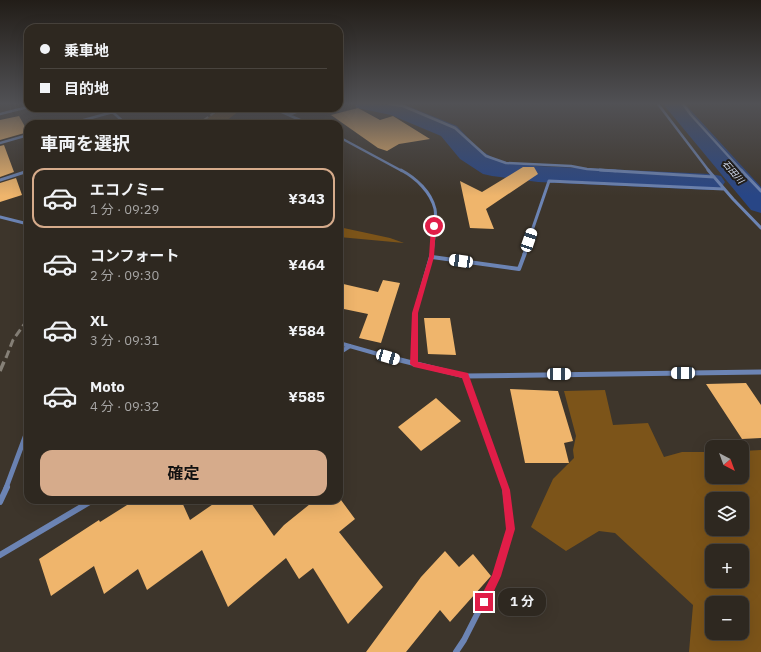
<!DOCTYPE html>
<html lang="ja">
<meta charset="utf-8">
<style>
body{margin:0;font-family:"IBM Plex Sans","Noto Sans JP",sans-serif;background:#3a342d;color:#f1f3f6;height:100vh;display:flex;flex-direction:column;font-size:15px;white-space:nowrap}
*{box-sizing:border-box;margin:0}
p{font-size:13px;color:#a7a6a5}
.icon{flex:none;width:22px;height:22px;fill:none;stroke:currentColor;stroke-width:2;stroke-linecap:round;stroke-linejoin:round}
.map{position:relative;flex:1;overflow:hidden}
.panel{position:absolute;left:24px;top:120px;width:319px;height:384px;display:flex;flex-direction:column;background:#2e2820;border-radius:12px;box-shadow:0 4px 16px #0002,0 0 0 1px #49443e}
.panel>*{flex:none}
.banner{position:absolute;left:24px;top:24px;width:319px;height:88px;border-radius:12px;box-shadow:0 4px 16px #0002,0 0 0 1px #49443e;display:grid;align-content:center;height:88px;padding:0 16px;background:#2e2820}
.needle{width:26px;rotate:139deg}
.controls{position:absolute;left:705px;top:440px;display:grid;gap:8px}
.controls a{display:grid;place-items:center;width:44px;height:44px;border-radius:8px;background:#2e2820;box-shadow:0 4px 16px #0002,0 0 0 1px #49443e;font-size:20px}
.end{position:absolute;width:18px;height:18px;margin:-9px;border:5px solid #e11d48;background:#fff;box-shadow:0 0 0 2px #fff}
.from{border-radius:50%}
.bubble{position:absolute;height:28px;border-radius:12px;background:#2e2820;box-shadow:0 4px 16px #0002,0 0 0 1px #49443e;font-size:13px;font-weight:700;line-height:28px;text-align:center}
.car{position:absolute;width:12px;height:24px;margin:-12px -6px;border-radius:5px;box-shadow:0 0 3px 1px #0007;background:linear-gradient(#fff 24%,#345 0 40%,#fff 0 76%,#345 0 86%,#fff 0)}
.banner b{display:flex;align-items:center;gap:14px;height:38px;font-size:15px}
.banner b+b{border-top:1px solid #49443e}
.banner i{width:10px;height:10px;background:#f1f3f6}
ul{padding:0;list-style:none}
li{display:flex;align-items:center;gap:12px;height:60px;margin:0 8px 6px;padding:0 8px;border:2px solid transparent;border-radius:12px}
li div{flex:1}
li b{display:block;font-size:15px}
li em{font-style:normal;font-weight:700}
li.active{border-color:#d6ab8b}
li>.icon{width:36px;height:36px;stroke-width:1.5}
h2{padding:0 16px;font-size:18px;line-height:48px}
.action{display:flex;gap:8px;margin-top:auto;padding:8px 16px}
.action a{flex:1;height:46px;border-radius:12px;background:#d6ab8b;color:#111;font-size:16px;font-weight:700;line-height:46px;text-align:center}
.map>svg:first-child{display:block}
</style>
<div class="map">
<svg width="761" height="652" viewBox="0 0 761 652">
<rect width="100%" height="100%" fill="#3d352b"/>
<path fill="#7c5419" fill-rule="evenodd" d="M225 108H243L222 124H201L209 117Z
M339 227 390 238 404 243 339 237Z
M605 390 613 425 648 423 664 457 682 452H712V477H742V451L761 450V652H689L693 605 615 533 599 531 566 551 531 527 553 479 574 458 573 450 576 436 564 391ZM712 499H742V529H712ZM712 551H742V581H712ZM712 603H742V633H712Z"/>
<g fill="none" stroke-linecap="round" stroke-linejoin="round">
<path fill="#284686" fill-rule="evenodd" d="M354 104 405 105 457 126 478 149 499 161 538 166 711 174 721 176 725 182 721 188 711 190 538 182 492 176 483 174 460 159 441 136 391 115 357 108Z
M663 104H685L761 187V213L751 210Z"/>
</g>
<path fill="#efb56c" d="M358 108 380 120 393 116 430 139 399 144 387 151 378 148 331 115Z
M19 116 28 132 0 140V120Z
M4 145 14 172 0 177V146Z
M523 167H534L538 174 486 209 494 229 470 228 460 181 482 192Z
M16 178 22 195 0 202V183Z
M383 280 400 283 381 343 359 338 368 314 339 308V283L378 292Z
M424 318H450L456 355 428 354Z
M746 383 761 405V438L742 439 706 384Z
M510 389 558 391 573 441 564 443 569 463H525Z
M436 398 461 421 421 451 398 427Z
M135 500H181L190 520 219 500H249L274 536 284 525 315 500H341L355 519 339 532 383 587 348 624 313 568 299 579 286 558 228 607 202 550 147 590 138 569 104 594 94 566 51 596 39 559 99 520 100 522Z
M445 551 459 567 473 554 491 576 450 622 440 610 406 652H366L421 577Z"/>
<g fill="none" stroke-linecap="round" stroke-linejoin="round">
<path stroke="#6c84b4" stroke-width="2.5" d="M390 104 403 106 455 128 486 156 506 163 571 166 587 169 616 171
M658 104 709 171
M683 104 691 115 742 171
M108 108 126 124
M273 108 309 124
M0 114 28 107
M289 115 305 108
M69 124 113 112
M339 137 402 171
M0 143 28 135"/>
<path stroke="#6c84b4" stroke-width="3" d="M401 170C416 178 431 192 435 209 437 219 433 243 432 254
M600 170 714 177
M708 170 733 199 761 228
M741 170 761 191
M0 180 28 171
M0 217 28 224
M524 254 549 181 724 189"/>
<path stroke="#6c84b4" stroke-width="4" d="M432 257 519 269 525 253
M339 343 392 358
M339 353 350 346
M414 358 415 313 432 253"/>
<path stroke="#6c84b4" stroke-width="5" d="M388 357 465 376 761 372
M414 364V357
M465 376 505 488
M6 488 28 429"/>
<path stroke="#6c84b4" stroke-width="6" d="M0 502 7 487
M0 555 93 500
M456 652 464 640 496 577 510 529 505 487"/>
<path stroke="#868077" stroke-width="2" stroke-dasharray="5 2.5" stroke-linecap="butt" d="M198 124 221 108"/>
<path stroke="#868077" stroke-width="3" stroke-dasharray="8 4" stroke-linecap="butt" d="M6 358 13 340 28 319"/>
<path stroke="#868077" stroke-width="3.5" stroke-dasharray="10 5" stroke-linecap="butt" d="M0 371 6 357"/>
</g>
<linearGradient id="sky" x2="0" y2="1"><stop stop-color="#221d18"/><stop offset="0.53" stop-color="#515155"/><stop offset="1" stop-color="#515155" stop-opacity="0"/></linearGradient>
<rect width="761" height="196" fill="url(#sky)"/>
<path fill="#e11d48" d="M434 224 436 226 434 257 418 313V362L468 373 510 490 515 529 501 576 487 606 484 607 480 606 478 602 492 575 506 529 502 490 462 378 414 367 410 364 412 313 429 257 431 226Z"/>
<g text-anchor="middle" stroke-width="4" stroke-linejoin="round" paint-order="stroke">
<g font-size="9" font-style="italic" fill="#d3ddf0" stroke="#211d19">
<text transform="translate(733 172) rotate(49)" y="3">石田川</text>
</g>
</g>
</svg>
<div class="controls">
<a><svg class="needle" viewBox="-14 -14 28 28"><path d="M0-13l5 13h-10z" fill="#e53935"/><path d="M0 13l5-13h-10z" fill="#a7a6a5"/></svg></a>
<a><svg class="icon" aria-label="layers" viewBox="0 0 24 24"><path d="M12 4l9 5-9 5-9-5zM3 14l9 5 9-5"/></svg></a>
<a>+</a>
<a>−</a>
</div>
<i class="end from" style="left:434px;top:226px"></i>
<i class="end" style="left:484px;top:602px"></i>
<div class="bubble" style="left:498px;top:588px;width:48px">1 分</div>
<i class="car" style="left:529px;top:240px;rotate:19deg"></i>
<i class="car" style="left:461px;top:261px;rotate:278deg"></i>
<i class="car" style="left:388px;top:357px;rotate:106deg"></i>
<i class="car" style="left:683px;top:373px;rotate:269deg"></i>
<i class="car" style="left:559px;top:374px;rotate:90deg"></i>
<div class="banner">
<b><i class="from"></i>乗車地</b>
<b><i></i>目的地</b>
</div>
<section class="panel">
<h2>車両を選択</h2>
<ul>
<li class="active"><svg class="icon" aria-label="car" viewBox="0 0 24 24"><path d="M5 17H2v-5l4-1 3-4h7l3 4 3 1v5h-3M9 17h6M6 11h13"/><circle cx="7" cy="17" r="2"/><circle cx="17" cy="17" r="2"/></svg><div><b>エコノミー</b><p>1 分 · 09:29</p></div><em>¥343</em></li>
<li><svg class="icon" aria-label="car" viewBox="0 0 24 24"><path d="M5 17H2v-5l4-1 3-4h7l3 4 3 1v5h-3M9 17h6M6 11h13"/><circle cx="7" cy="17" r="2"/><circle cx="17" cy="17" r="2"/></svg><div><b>コンフォート</b><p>2 分 · 09:30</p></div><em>¥464</em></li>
<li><svg class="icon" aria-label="car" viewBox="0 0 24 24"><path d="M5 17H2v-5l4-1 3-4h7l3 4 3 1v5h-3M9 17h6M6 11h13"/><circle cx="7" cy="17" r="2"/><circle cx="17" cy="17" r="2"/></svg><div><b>XL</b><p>3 分 · 09:31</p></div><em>¥584</em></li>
<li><svg class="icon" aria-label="car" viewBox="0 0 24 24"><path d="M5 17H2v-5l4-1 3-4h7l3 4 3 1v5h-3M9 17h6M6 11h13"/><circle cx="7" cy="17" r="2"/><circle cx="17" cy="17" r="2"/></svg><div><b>Moto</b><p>4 分 · 09:32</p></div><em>¥585</em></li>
</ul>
<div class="action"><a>確定</a></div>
</section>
</div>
